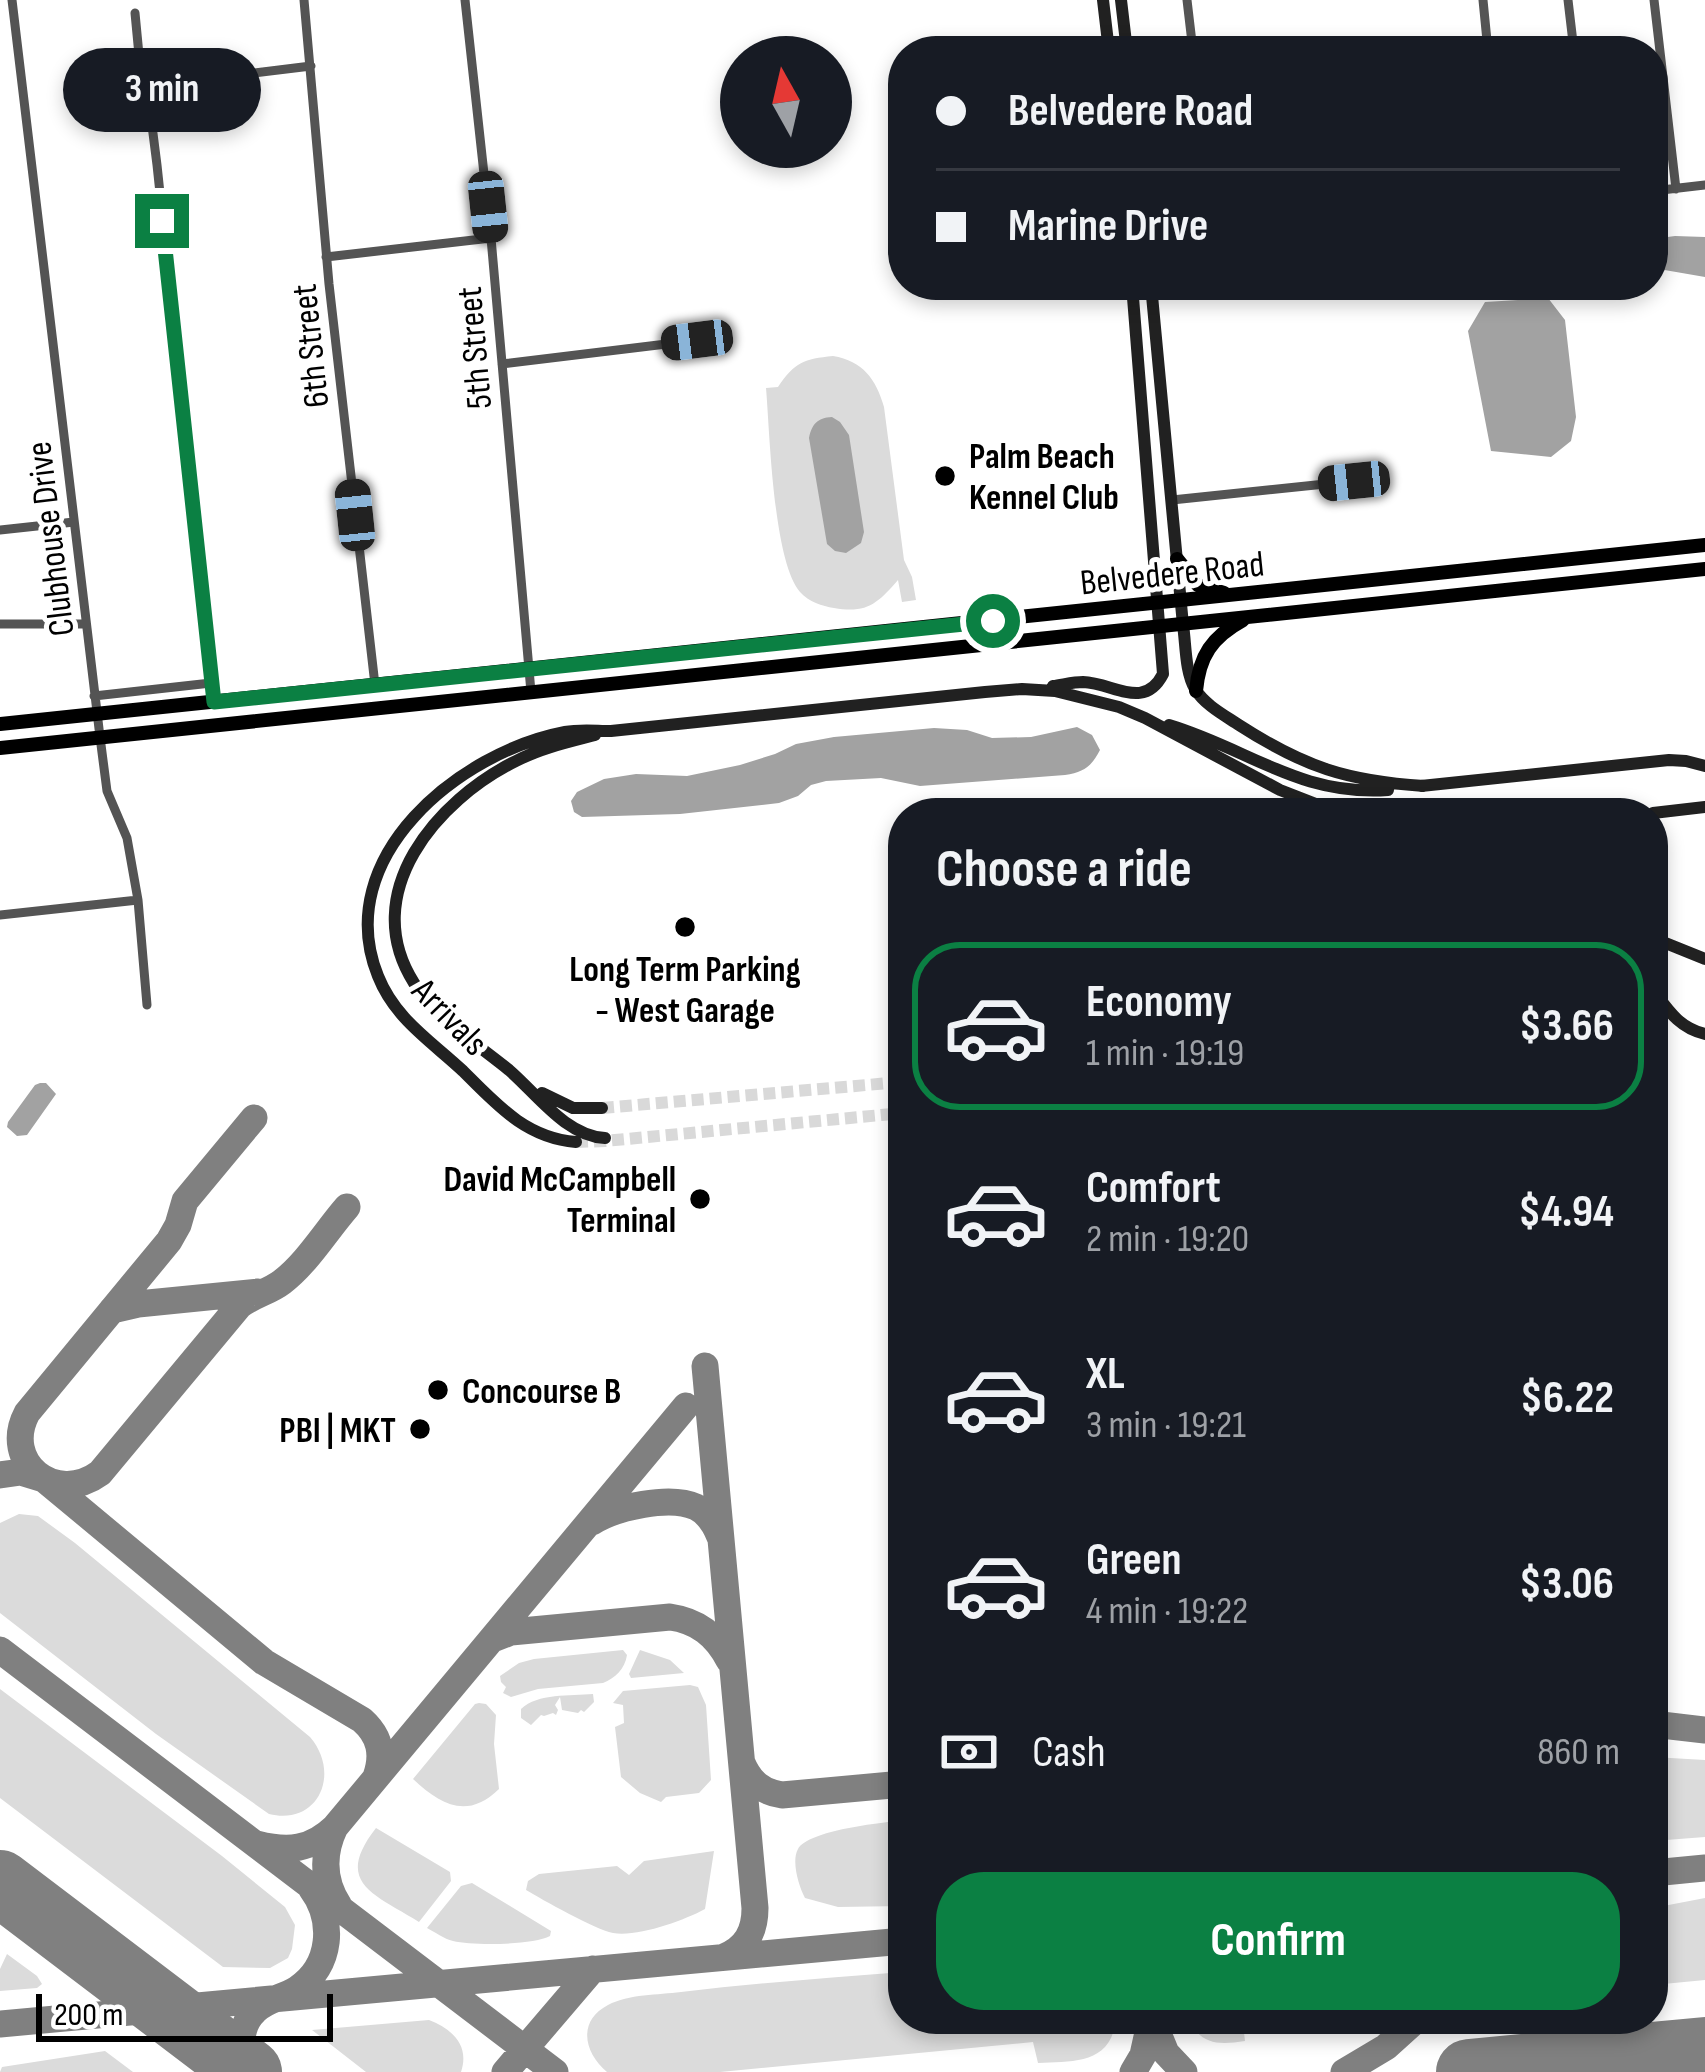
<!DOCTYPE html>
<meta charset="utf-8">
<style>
body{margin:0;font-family:"Sofia Sans Condensed",sans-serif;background:#242831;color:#f1f3f6;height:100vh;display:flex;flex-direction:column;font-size:45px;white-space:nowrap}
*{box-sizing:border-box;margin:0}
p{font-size:39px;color:#9ea1a6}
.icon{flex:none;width:66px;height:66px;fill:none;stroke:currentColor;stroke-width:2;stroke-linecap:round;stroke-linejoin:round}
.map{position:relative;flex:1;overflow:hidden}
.details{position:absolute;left:888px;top:798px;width:780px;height:1236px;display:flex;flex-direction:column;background:#171b24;border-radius:48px;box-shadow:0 6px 18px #0003}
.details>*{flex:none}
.banner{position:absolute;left:888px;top:36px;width:780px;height:264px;border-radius:48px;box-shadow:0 6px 18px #0003;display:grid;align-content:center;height:264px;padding:0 48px;background:#171b24}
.needle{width:78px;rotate:352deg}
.buttons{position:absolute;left:720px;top:36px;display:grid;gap:24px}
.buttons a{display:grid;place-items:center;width:132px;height:132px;border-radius:50%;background:#171b24;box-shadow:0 6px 18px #0003;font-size:60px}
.scale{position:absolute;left:36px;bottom:30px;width:297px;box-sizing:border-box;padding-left:12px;border:6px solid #000;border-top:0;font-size:33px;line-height:42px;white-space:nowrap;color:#000;-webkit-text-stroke:9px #fff;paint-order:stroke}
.end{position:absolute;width:54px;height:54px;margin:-27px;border:15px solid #0b8043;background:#fff;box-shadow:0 0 0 6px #fff}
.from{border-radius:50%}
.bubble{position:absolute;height:84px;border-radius:42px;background:#171b24;box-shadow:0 6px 18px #0003;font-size:39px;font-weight:700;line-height:84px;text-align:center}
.car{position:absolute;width:36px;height:72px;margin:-36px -18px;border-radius:15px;box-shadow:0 0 9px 3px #0007;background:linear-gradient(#222 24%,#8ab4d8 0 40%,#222 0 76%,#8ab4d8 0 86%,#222 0)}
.banner b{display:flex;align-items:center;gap:42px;height:114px;font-size:45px}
.banner b+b{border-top:3px solid #363941}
.banner i{width:30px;height:30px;background:#f1f3f6}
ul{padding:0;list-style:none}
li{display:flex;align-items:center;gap:36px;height:168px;margin:0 24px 18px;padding:0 24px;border:6px solid transparent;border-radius:48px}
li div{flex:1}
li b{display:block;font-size:45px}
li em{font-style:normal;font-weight:700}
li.on{border-color:#0b8043}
li>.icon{width:108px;height:108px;stroke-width:1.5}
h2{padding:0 48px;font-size:54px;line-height:144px}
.pay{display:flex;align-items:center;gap:30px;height:132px;padding:0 48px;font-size:45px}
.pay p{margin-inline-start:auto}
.primary-button{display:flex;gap:24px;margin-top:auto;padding:24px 48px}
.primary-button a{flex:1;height:138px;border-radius:48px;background:#0b8043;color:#fff;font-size:48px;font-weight:700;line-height:138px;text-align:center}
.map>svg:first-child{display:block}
</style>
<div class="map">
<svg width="1705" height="2072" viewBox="0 0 1705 2072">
<rect width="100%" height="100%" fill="#fff"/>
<path fill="#dbdbdb" d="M833 356C863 361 876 379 884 407L904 560 912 577 916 600 902 602 898 580C878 603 867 614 834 608 822 606 809 602 800 592 773 560 770 434 766 388L778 387C795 362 804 359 833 356Z
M19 1514 38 1516 75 1543 310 1737C341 1773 319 1826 269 1814L156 1734 0 1613V1523Z
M623 1650 627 1655C625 1669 615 1678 603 1683L538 1689 511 1697 503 1693 506 1687 501 1682 500 1676 519 1663 534 1659Z
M640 1650 670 1660 684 1673 631 1678 629 1674Z
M690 1685 698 1687 706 1705 711 1780 699 1793 666 1797 661 1802 640 1793 621 1777 615 1727 624 1723 623 1705 613 1703 623 1691Z
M0 1689 222 1856 285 1907 295 1925 292 1949 288 1958 270 1968 223 1967 0 1798Z
M593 1694 594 1702 584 1712 581 1710 578 1713 562 1710 560 1697 555 1705 558 1710 556 1715 553 1713 544 1716 541 1715 531 1725 521 1718V1709C538 1693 570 1696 593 1694Z
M479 1703 486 1704 496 1715 494 1744 499 1789C467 1820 441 1805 413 1779L475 1704Z
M1653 1757 1705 1760V1837L1653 1841Z
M903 1820V1906L838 1907 805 1898C799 1887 791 1861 798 1849 809 1830 881 1823 903 1820Z
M376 1828 450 1872 451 1881 419 1922C374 1894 333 1883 376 1828Z
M714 1851 705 1909C683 1921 638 1937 613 1933 594 1929 543 1900 526 1890L528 1881 539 1874 617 1866 629 1875 644 1861Z
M472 1883 551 1931 550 1936C533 1945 474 1946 453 1941 444 1939 435 1932 427 1928L461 1886Z
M1705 1898V1980L1653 1985V1908Z
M7 1954 37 1976 42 1984 37 1988 0 1991V1969Z
M903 1972V2019H1116C1111 2065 1073 2061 1038 2063L1033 2042 720 2072H607C584 2053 577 2021 608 2005 629 1994 658 1995 681 1992 755 1983 829 1978 903 1972Z
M1188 2019H1304L1243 2024 1245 2041C1218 2045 1201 2045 1188 2019Z
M429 2020C452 2029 470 2045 461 2072H366L312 2030Z
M105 2051 133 2072H0L2 2067Z"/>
<path fill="#a2a2a2" d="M1675 236 1705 237V277L1653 268V239Z
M1548 298 1565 320 1576 417 1571 441 1551 457 1491 451 1468 331 1485 302Z
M832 417 840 422 849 435 864 532 861 543 846 553 835 551 827 544 809 438C812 424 817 418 832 417Z
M1077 727 1092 735 1100 750C1091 767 1084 772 1065 775L920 786 881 778 826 781 811 785 798 796 779 803 680 814 582 817 574 812 571 801 577 792 604 779 636 774 687 776 740 765 775 754 796 744 834 737 934 728 967 730 992 738 1031 737Z
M40 1083H46L56 1094 27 1135 17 1136 7 1127 8 1122 35 1085Z"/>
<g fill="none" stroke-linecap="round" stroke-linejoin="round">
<path stroke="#808080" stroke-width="27" d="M254 1118 185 1201 178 1225 169 1241 27 1413C1 1462 55 1506 100 1473L239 1306C253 1295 269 1292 282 1282 307 1263 326 1231 347 1207
M112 1310 138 1304 258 1292
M705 1366 755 1908C755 1932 746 1948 724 1957
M0 1475 21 1472 44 1479 264 1662 362 1720C380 1736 384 1754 376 1777
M592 1522C616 1507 670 1495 696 1507 708 1513 715 1524 720 1537
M493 1639 511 1632 670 1617C698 1621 716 1635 729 1660
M0 1650 555 2072
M1653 1724 1705 1730
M742 1763C750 1782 762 1792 782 1795L903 1784
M257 1844C288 1852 311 1850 335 1827
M1653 1873 1705 1868
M339 1906C322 1880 322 1854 335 1827L686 1406
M1152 2019 1166 2053 1184 2072
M0 2024 903 1941
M251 2072C238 2055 238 2027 255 2011 266 1999 283 1998 297 1989 332 1966 335 1920 311 1888
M505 2072 593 1969
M1133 2072 1143 2055 1151 2019
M1344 2072 1386 2047 1417 2019
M1476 2072H1477"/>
<path stroke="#808080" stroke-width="66" d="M0 1883 249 2072
M1469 2072 1705 2050"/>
<path stroke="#d9d9d9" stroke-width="12" stroke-dasharray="12 6" stroke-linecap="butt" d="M602 1108 901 1082
M576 1142 605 1141 903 1113"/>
<path stroke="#545454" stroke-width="9" d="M12 0 100 737 107 791 127 838 138 900 147 1005
M304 0 329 284 375 685
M465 0 491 238 531 692
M1187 0 1193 51
M1483 0 1488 51
M1568 0 1574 51
M1654 0 1676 189
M135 13 141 76 147 86 157 165 214 702
M147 86 311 66
M1653 191 1705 185
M326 257 491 238
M502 364 724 337
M1172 500 1354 481
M0 530 74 522
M0 624H86
M94 696 211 683
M0 915 138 900"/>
<path stroke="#212121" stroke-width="12" d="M1103 0 1109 51
M1121 0 1127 51
M1151 285 1183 625C1186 645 1185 672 1195 689 1205 705 1224 715 1239 725 1304 767 1347 781 1424 786
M1053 686C1062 685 1073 682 1083 682 1114 683 1144 711 1163 674L1132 285
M1169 725C1249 749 1299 796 1388 790
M595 735C568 742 541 748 516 761 437 800 357 893 414 983 436 1018 477 1044 509 1070 537 1094 566 1136 605 1138
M1421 786 1669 760 1686 761 1705 766
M1653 813 1705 807
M1653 938 1705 959
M1653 990C1668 1010 1679 1028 1705 1034
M901 1082H903
M542 1093 573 1108H602
M576 1142C526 1138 497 1105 463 1071 431 1041 395 1019 378 976 330 857 460 752 565 732 580 729 596 731 611 731L985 692 1022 689 1055 691 1119 707 1145 718 1280 790 1339 813"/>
<path stroke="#000" stroke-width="14" d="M1177 559 1198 585 1224 593
M1196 691C1199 656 1212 637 1243 620
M0 724 1705 545
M0 748 1705 569"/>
</g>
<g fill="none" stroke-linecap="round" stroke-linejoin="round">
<path stroke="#0b8043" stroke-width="15" d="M162 221 214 702 993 621"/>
</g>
<g fill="#000" stroke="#fff" stroke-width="4.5">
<circle cx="945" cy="476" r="12"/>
<circle cx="685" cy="927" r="12"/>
<circle cx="700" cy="1199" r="12"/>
<circle cx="438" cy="1390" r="12"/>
<circle cx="420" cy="1429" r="12"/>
</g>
<g text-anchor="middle" stroke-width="10" stroke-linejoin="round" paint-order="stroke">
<g font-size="36" fill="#000" stroke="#fff">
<text transform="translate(309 346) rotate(-96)" y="13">6th Street</text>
<text transform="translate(473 348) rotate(-95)" y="13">5th Street</text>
<text transform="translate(49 539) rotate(-97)" y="13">Clubhouse Drive</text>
<text transform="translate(1172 572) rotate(-6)" y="13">Belvedere Road</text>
<text transform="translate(451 1016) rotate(46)" y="13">Arrivals</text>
</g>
<g font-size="36" font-weight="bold" fill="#000" stroke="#fff" text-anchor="start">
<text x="969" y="468">Palm Beach<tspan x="969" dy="41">Kennel Club</tspan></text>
<text x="685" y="981" text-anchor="middle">Long Term Parking<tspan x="685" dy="41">- West Garage</tspan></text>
<text x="676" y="1191" text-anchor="end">David McCampbell<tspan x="676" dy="41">Terminal</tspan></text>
<text x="462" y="1403">Concourse B</text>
<text x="396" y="1442" text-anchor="end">PBI | MKT</text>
</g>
</g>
</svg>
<div class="buttons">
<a><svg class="needle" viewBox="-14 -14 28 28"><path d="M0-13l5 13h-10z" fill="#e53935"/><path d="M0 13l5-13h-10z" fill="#9ea1a6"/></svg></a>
</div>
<div class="scale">200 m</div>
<i class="end from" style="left:993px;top:621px"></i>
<i class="end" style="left:162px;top:221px"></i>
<div class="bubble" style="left:63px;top:48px;width:198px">3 min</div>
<i class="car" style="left:488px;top:207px;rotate:174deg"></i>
<i class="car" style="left:697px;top:340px;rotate:263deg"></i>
<i class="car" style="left:1354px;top:481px;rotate:264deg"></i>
<i class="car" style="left:355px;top:515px;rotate:354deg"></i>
<div class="banner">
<b><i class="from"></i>Belvedere Road</b>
<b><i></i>Marine Drive</b>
</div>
<section class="details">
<h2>Choose a ride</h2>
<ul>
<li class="on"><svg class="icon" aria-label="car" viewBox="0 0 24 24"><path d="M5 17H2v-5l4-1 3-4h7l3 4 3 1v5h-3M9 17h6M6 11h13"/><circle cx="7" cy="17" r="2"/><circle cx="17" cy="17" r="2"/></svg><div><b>Economy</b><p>1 min · 19:19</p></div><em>$3.66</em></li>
<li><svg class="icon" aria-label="car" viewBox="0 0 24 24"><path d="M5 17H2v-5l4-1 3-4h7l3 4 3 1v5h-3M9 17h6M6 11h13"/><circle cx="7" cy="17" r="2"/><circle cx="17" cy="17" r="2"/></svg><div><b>Comfort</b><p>2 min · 19:20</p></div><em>$4.94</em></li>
<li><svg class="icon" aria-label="car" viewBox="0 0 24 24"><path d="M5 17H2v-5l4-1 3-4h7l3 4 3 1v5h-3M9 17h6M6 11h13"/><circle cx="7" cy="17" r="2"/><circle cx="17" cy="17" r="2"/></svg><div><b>XL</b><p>3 min · 19:21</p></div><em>$6.22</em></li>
<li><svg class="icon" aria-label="car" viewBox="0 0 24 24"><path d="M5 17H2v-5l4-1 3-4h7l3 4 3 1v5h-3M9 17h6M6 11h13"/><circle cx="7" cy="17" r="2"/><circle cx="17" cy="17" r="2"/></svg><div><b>Green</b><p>4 min · 19:22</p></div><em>$3.06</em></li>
</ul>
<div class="pay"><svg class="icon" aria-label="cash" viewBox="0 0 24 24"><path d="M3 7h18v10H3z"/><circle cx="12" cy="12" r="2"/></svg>Cash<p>860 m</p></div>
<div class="primary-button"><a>Confirm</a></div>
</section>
</div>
